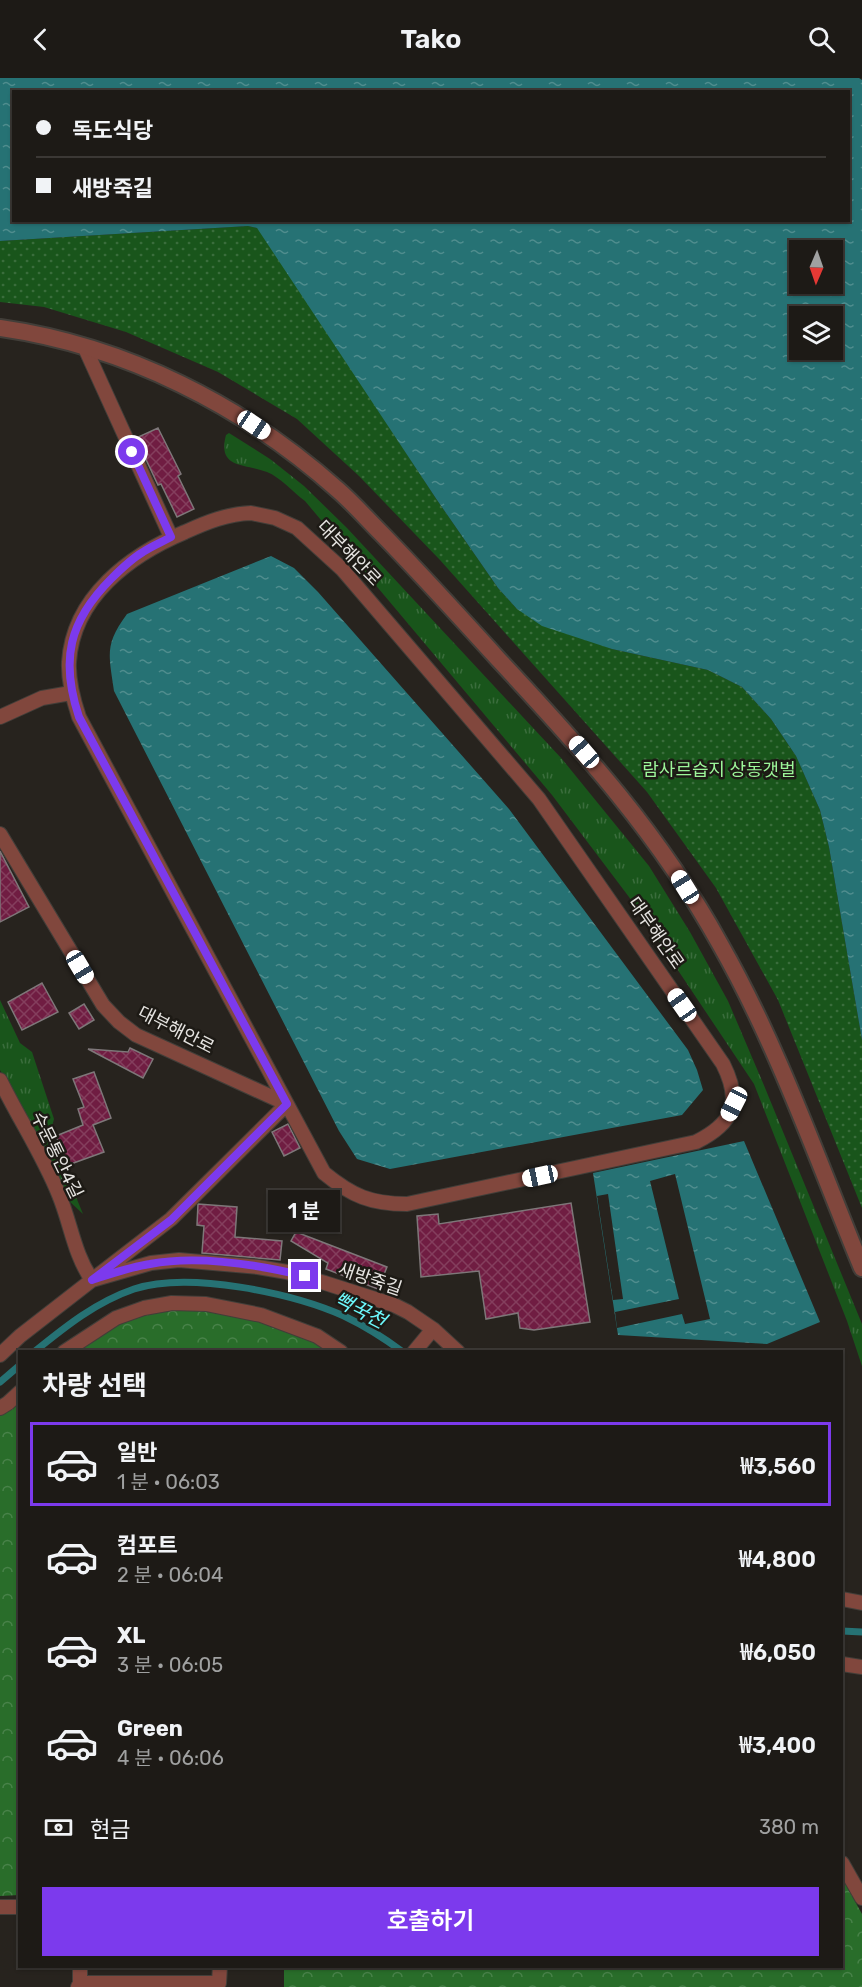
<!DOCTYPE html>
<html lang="ko">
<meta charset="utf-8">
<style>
body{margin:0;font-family:Rubik,"Noto Sans KR",sans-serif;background:#25231f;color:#f1f3f6;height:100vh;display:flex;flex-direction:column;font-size:22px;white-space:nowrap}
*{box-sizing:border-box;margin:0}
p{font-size:20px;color:#a0a1a1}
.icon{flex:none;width:33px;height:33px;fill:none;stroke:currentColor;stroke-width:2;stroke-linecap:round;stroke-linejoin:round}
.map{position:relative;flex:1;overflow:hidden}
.details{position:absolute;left:18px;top:1272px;width:825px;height:618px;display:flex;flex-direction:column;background:#1d1a16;border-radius:0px;box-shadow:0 2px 4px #0004,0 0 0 2px #3b3835}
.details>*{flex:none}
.top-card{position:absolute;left:12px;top:12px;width:838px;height:132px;border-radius:0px;box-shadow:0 2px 4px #0004,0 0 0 2px #3b3835;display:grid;align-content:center;height:132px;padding:0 24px;background:#1d1a16}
.needle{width:39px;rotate:182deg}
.controls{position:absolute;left:789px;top:162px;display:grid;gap:12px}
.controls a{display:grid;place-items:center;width:54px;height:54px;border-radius:0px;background:#1d1a16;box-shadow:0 2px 4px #0004,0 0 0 2px #3b3835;font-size:30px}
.end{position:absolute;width:27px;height:27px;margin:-14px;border:8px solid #7c3aed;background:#fff;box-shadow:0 0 0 3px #fff}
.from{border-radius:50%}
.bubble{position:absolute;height:42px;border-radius:0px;background:#1d1a16;box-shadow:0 2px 4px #0004,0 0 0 2px #3b3835;font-size:20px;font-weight:600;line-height:42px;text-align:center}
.car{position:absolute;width:18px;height:36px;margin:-18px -9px;border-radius:8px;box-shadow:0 0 4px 2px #0007;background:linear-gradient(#fff 24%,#345 0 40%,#fff 0 76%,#345 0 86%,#fff 0)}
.top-card b{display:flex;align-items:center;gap:21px;height:57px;font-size:22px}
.top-card b+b{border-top:2px solid #3b3835}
.top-card i{width:15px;height:15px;background:#f1f3f6}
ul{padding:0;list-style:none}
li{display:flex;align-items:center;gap:18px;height:84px;margin:0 12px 9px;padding:0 12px;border:3px solid transparent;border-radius:0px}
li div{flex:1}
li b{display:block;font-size:22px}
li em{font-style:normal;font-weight:600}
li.on{border-color:#7c3aed}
li>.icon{width:54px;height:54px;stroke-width:1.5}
h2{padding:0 24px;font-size:27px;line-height:72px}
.pay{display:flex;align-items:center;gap:15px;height:66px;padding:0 24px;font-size:22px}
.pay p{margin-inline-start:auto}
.primary-button{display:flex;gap:12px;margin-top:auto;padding:12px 24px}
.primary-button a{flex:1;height:69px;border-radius:0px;background:#7c3aed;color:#fff;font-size:24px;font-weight:600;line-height:69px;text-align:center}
header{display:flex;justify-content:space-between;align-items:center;height:78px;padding:0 24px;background:#1d1a16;font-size:27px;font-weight:600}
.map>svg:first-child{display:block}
</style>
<header><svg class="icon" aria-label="back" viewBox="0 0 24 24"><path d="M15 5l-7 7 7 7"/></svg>Tako<svg class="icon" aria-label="search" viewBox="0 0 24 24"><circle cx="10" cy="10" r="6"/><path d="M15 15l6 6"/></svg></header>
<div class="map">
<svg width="862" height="1909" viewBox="0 0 862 1909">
<defs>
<pattern id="grass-tufts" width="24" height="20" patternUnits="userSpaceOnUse" patternTransform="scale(1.5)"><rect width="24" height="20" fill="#19551b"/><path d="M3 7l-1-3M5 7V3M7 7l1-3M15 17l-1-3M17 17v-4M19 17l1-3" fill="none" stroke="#3a6d3c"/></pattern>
<pattern id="forest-crowns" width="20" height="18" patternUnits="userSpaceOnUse" patternTransform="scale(1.5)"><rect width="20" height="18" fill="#296d2a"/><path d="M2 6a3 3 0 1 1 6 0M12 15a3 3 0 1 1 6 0" fill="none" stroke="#488249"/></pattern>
<pattern id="park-dots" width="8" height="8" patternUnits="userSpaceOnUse" patternTransform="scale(1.5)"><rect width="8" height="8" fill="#19551b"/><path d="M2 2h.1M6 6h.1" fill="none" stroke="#3a6d3c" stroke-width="1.8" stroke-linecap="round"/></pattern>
<pattern id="water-ripples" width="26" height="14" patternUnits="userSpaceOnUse" patternTransform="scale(1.5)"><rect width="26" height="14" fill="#267274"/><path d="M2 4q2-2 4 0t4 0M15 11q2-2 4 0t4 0" fill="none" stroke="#508d8e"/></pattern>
<pattern id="building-cross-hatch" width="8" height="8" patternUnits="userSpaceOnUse" patternTransform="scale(1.5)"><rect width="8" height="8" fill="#701d42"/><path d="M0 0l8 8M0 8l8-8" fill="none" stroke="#843e5d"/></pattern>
</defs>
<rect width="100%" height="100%" fill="#27231e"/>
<path fill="url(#grass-tufts)" d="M229 355 270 381 304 408 347 450 562 681 649 788 690 854 728 923 763 1005 862 1246V1288L847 1243 754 1006 629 819 552 717 305 423C293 414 280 399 267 394 244 385 217 391 226 357Z
M0 922 20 965 32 974 54 1041 50 1056 83 1136 67 1121 0 992Z"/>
<path fill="url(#forest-crowns)" d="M207 1230C250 1239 295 1249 332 1274H72L116 1245 145 1233Z
M19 1322 20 1817 0 1818V1335Z
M842 1800 862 1836V1909H284V1888H842Z"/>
<path fill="url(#park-dots)" d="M248 148 257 150 263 156 437 422 498 510 517 531 612 571 708 592 742 609 771 641 796 678 820 732 829 769 862 962V1130L778 922 716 810 647 714 440 482 359 398 297 341 218 294 126 254 44 229 0 224V163Z"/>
<path fill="url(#water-ripples)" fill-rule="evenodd" d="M0 0H859L862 2V962L829 769 820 732 796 678 771 641 742 609 708 592 612 571 542 548 517 531 498 510 437 422 257 150 248 148 0 163ZM14 14H849V142H14ZM800 172H832V206H800ZM800 238H832V272H800Z
M271 478 294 490 318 514 509 731 688 972 697 992 703 1012 682 1037 390 1091 357 1081 339 1053 114 613C109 577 104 567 127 536Z
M744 1063 820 1244 767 1266 618 1257 593 1095Z"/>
<path fill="#27231e" d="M675 1096 710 1241 685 1246 682 1236 617 1250 615 1234 679 1221 650 1103Z
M608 1116 623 1221 613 1222 597 1118Z"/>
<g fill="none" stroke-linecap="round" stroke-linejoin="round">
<path stroke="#267274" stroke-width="7" d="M34 1274C66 1248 96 1224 134 1211 189 1193 292 1215 344 1238 365 1248 384 1260 403 1274
M0 1304 20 1287
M842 1553 862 1554"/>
</g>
<path fill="url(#building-cross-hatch)" stroke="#7e7779" stroke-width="1.5" d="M158 350 181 396 178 398 194 431 177 439 161 406 158 407 136 360Z
M0 773 29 829 0 844Z
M42 905 58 934 22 952 8 924Z
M84 926 94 942 79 951 69 935Z
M130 970 153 981 143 1000 88 971 128 974Z
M94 994 111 1040 93 1047 104 1074 68 1087 56 1058 83 1047 78 1031 84 1029 73 1001Z
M288 1046 300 1070 284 1078 272 1054Z
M571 1125 590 1244 534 1252 520 1250 518 1235 486 1241 479 1193 421 1199 417 1138 438 1136 439 1146Z
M198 1126 237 1129 235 1159 282 1163 280 1182 202 1175 204 1148 197 1147Z
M296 1154 387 1189 378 1211 326 1191 328 1185 291 1163Z"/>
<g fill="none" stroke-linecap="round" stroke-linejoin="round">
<defs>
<path id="service" d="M85 270 171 459
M251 435 275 440 297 450 342 491 539 721 723 986C742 1024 734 1045 696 1064L407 1126C371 1126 352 1118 324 1095L79 639C73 621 68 603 69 584 73 519 130 477 185 454 207 444 227 436 251 435Z
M0 639 42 620 71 615
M0 756 103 927 119 944 136 957 287 1026 171 1141 92 1202
M0 1002C19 1041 43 1077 59 1117 71 1146 74 1176 92 1202
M64 1274 116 1240 144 1230 172 1225 206 1226 261 1237 317 1258 341 1274
M414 1274 433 1251
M0 1277 20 1258 92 1202 151 1185 179 1182 258 1189 287 1194 325 1205 394 1227 408 1234 433 1251 458 1274
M0 1330 8 1325 20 1314
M842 1521 862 1525
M842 1586 862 1589
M842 1785 862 1820
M0 1829H20
M80 1905V1888
M78 1909 80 1905H219L220 1888"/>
<path id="tertiary" d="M0 250C126 268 244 328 338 412 353 425 367 441 381 455 421 496 460 539 499 582 583 672 660 757 720 866 778 968 817 1081 862 1190"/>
</defs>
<use href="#service" stroke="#423e39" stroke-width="16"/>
<use href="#tertiary" stroke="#423e39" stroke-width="20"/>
<use href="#service" stroke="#81473d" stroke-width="14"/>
<use href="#tertiary" stroke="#81473d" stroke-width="16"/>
</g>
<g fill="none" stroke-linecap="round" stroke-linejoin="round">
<path stroke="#7c3aed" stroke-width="8" d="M132 374 171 459C162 464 152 468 143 474 131 481 121 491 111 501 69 543 60 582 79 639L287 1026 171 1142 92 1202C111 1196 130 1189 150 1186 197 1177 259 1187 305 1198"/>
</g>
<g text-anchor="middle" stroke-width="5" stroke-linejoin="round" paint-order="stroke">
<g font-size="18" fill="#e6e4e1" stroke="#1d1a15">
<text transform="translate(349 475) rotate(46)" y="6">대부해안로</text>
<text transform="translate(656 855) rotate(55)" y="6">대부해안로</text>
<text transform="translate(176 952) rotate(27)" y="6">대부해안로</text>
<text transform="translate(57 1077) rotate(64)" y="6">수문통안4길</text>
<text transform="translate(370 1201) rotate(19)" y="6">새방죽길</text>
</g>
<g font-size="18" fill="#9cf699" stroke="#1d1a15">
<text x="719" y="698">람사르습지 상동갯벌</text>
</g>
<g font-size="20" font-style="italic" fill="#6df9fd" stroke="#1d1a15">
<text transform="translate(360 1232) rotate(27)" y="7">뻑꾹천</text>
</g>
</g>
</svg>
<div class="controls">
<a><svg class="needle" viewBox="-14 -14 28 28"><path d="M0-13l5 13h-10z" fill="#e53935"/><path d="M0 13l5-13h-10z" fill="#a0a1a1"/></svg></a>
<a><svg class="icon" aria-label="layers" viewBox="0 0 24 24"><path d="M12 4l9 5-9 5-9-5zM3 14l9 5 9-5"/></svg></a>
</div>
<i class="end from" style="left:132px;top:374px"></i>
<i class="end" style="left:305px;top:1198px"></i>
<div class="bubble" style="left:268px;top:1112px;width:72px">1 분</div>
<i class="car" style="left:254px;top:347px;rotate:124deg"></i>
<i class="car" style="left:584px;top:674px;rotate:319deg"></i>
<i class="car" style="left:685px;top:809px;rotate:328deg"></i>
<i class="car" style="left:80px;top:889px;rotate:149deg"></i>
<i class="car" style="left:682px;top:927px;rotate:325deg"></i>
<i class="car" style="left:734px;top:1026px;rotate:207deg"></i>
<i class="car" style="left:540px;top:1098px;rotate:258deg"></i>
<div class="top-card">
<b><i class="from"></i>독도식당</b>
<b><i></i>새방죽길</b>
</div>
<section class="details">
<h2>차량 선택</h2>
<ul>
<li class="on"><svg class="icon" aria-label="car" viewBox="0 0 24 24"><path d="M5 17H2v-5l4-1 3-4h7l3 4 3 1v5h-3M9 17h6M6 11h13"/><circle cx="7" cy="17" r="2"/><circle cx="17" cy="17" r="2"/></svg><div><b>일반</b><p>1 분 · 06:03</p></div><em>₩3,560</em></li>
<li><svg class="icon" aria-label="car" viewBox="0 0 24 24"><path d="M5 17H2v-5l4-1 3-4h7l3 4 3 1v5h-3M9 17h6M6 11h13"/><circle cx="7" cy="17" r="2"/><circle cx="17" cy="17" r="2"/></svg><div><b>컴포트</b><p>2 분 · 06:04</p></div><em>₩4,800</em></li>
<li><svg class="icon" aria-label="car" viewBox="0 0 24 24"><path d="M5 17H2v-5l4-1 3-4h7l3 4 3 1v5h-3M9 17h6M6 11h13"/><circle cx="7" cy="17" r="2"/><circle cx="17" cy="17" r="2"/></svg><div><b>XL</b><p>3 분 · 06:05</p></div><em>₩6,050</em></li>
<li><svg class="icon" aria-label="car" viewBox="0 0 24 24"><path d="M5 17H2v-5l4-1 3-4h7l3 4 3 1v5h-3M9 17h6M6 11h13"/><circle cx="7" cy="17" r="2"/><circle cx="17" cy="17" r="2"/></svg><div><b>Green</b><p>4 분 · 06:06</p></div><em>₩3,400</em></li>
</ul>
<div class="pay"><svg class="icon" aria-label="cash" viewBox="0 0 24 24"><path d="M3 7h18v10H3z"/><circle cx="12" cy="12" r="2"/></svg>현금<p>380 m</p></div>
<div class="primary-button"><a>호출하기</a></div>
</section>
</div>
